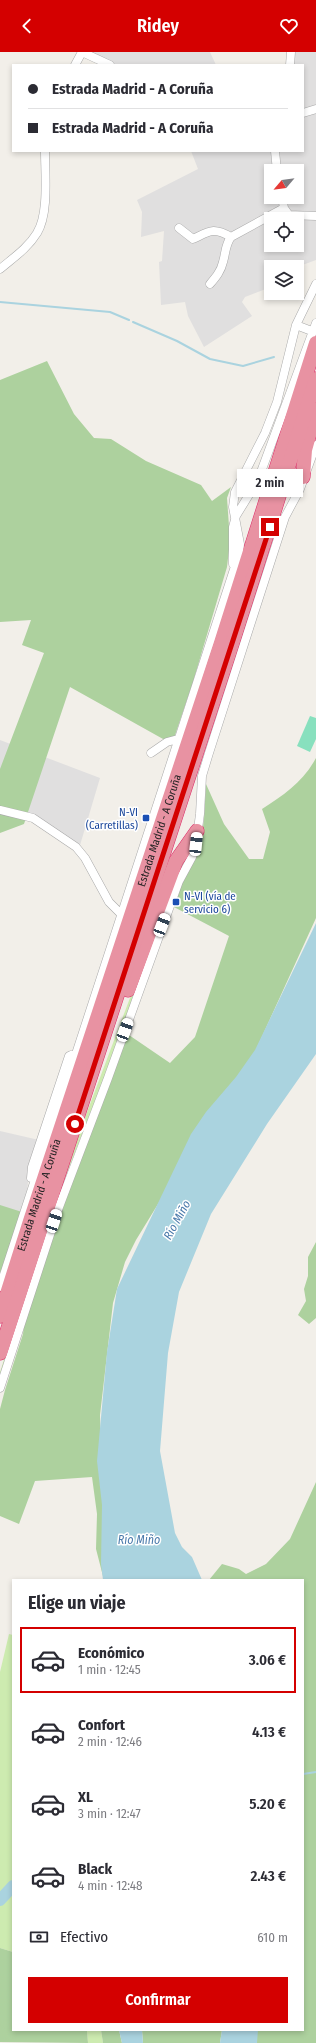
<!DOCTYPE html>
<html lang="es">
<meta charset="utf-8">
<style>
body{margin:0;font-family:"Fira Sans Condensed",sans-serif;background:#f7f7f7;color:#2b2b33;height:100vh;display:flex;flex-direction:column;font-size:15px;white-space:nowrap}
*{box-sizing:border-box;margin:0}
p{font-size:13px;color:#7c7c81}
.icon{flex:none;width:22px;height:22px;fill:none;stroke:currentColor;stroke-width:2;stroke-linecap:round;stroke-linejoin:round}
.map{position:relative;flex:1;overflow:hidden}
.drawer{position:absolute;left:12px;top:1527px;width:292px;height:452px;display:flex;flex-direction:column;background:#fff;border-radius:0px;box-shadow:0 2px 6px #0003}
.drawer>*{flex:none}
.top-card{position:absolute;left:12px;top:12px;width:292px;height:88px;border-radius:0px;box-shadow:0 2px 6px #0003;display:grid;align-content:center;height:88px;padding:0 16px;background:#fff}
.needle{width:26px;rotate:241deg}
.fabs{position:absolute;left:264px;top:112px;display:grid;gap:8px}
.fabs a{display:grid;place-items:center;width:40px;height:40px;border-radius:0px;background:#fff;box-shadow:0 2px 6px #0003;font-size:20px}
.end{position:absolute;width:18px;height:18px;margin:-9px;border:5px solid #d40000;background:#fff;box-shadow:0 0 0 2px #fff}
.from{border-radius:50%}
.bubble{position:absolute;height:28px;border-radius:0px;background:#fff;box-shadow:0 2px 6px #0003;font-size:13px;font-weight:600;line-height:28px;text-align:center}
.car{position:absolute;width:12px;height:24px;margin:-12px -6px;border-radius:5px;box-shadow:0 0 3px 1px #0007;background:linear-gradient(#fff 24%,#345 0 40%,#fff 0 76%,#345 0 86%,#fff 0)}
.top-card b{display:flex;align-items:center;gap:14px;height:38px;font-size:15px}
.top-card b+b{border-top:1px solid #e1e1e2}
.top-card i{width:10px;height:10px;background:#2b2b33}
ul{padding:0;list-style:none}
li{display:flex;align-items:center;gap:12px;height:66px;margin:0 8px 6px;padding:0 8px;border:2px solid transparent;border-radius:0px}
li div{flex:1}
li b{display:block;font-size:15px}
li em{font-style:normal;font-weight:600}
li.selected{border-color:#d40000}
li>.icon{width:36px;height:36px;stroke-width:1.5}
h2{padding:0 16px;font-size:18px;line-height:48px}
.pay{display:flex;align-items:center;gap:10px;height:44px;padding:0 16px;font-size:15px}
.pay p{margin-inline-start:auto}
.cta{display:flex;gap:8px;margin-top:auto;padding:8px 16px}
.cta a{flex:1;height:46px;border-radius:0px;background:#d40000;color:#fff;font-size:16px;font-weight:600;line-height:46px;text-align:center}
header{display:flex;justify-content:space-between;align-items:center;height:52px;padding:0 16px;background:#d40000;color:#fff;font-size:18px;font-weight:600}
.map>svg:first-child{display:block}
</style>
<header><svg class="icon" aria-label="back" viewBox="0 0 24 24"><path d="M15 5l-7 7 7 7"/></svg>Ridey<svg class="icon" aria-label="heart" viewBox="0 0 24 24"><path d="M12 20l-8-8c-3-5 5-10 8-4 3-6 11-1 8 4z"/></svg></header>
<div class="map">
<svg width="316" height="1991" viewBox="0 0 316 1991">
<rect width="100%" height="100%" fill="#f2efe9"/>
<path fill="#e0dfdf" fill-rule="evenodd" d="M77 0H210L216 13H105Z
M289 0H316V208L297 215H271V226L269 227 271 235 245 245 242 250 252 264 204 295 188 264 185 250 161 253 159 210 162 209 164 179 141 185 142 160 137 148 198 117 191 99H303V13H287ZM271 119H297V145H271ZM271 167H297V193H271Z
M0 688 100 726 78 800 34 770 0 761Z
M0 1079 39 1088 29 1121 27 1140 0 1220Z"/>
<path fill="#cdebb0" d="M192 795 140 924 115 998 65 1126 0 1327V1320L66 1116 145 906 177 814Z
M9 1582 13 1583V1900L0 1896V1620Z
M87 1978H101L103 1991H88Z"/>
<path fill="#add19e" d="M47 309 74 362 94 386 111 387 146 409 201 433 212 449 231 435 227 446 230 489 227 515 193 630 172 692 70 635 24 772 0 781V717L44 601 22 593 31 568 0 570V328Z
M316 706V866L255 1000 215 1059 136 1188 125 1210 113 1251 100 1363 104 1528 96 1497 97 1462 92 1425 35 1429 19 1472 0 1464V1357L5 1338 23 1282 25 1265 47 1196 126 981 170 1011 195 985 229 884 174 855 179 838 200 797 204 767 206 732 224 772 249 807H263L270 780 262 757C284 743 303 730 316 706Z
M0 1153 22 1160 0 1228Z
M316 1190V1266L309 1272 298 1263 306 1249 304 1237 308 1224V1205Z
M316 1430V1991H255V1978H303V1528H209L222 1512 239 1517 246 1522 266 1512 290 1487Z
M0 1896 13 1900V1978H87L88 1991 0 1990Z
M101 1978H119L122 1991H103Z
M142 1978H222L220 1991H143Z"/>
<path fill="#88e0be" d="M310 664 316 666V687L310 700 297 694Z"/>
<path fill="#aad3df" d="M316 871V1002L267 1072 211 1162 179 1240 168 1301 160 1399 175 1481 182 1495 192 1505 202 1528H103L101 1512 102 1453 97 1409 107 1300 117 1237 191 1082 206 1060 236 1025 255 998Z
M119 1978H142L143 1991H122Z
M222 1978H258L257 1991H220Z"/>
<g fill="none" stroke-linecap="round" stroke-linejoin="round">
<path stroke="#aad3df" stroke-width="2" d="M0 250 110 260 129 268
M133 270 177 289 210 307 243 314 274 305
M303 1722 316 1720"/>
<path stroke="#aad3df" stroke-width="12" d="M0 1848 13 1834"/>
<defs>
<path id="street" d="M82 0 110 13
M75 13 82 0
M290 13 291 0
M303 61 316 57
M275 99 277 119
M282 145 284 156
M179 176 193 187C210 179 213 175 231 185
M0 217C13 206 28 196 37 181 49 162 45 122 45 99
M210 232C216 225 221 219 223 210 226 200 225 193 231 185L284 156 289 163 316 164
M296 273 309 278
M233 512V475L236 464 258 428 316 271
M151 701 167 690 178 687
M0 758 33 766 76 795 85 806 109 850 121 862
M31 1126 32 1115 69 1004 71 1003
M0 1235 239 502 240 492 233 455 235 440 265 381 277 350 296 273 316 232
M0 1336 59 1155 108 1026 179 829 192 805 196 792 200 762 202 724 209 701 285 465 300 437 316 393"/>
<g id="highway">
<path d="M303 425 305 398 316 358"/>
<path d="M128 938 176 809 197 779"/>
<path id="s1" d="M0 1264 30 1169 221 591 316 291"/>
<path d="M0 1301 232 592 316 327"/>
</g>
</defs>
<use href="#street" stroke="#a9a9a9" stroke-width="9"/>
<use href="#highway" stroke="#dc2a67" stroke-width="15"/>
<use href="#street" stroke="#fff" stroke-width="8"/>
<use href="#highway" stroke="#e892a2" stroke-width="14"/>
</g>
<g fill="none" stroke-linecap="round" stroke-linejoin="round">
<path stroke="#d40000" stroke-width="5" d="M75 1072 270 475"/>
</g>
<g fill="#1a4fb4" stroke="#fff" stroke-width="1.5">
<rect x="142" y="762" width="8" height="8" rx="2"/>
<rect x="172" y="846" width="8" height="8" rx="2"/>
</g>
<g text-anchor="middle" stroke-width="3" stroke-linejoin="round" paint-order="stroke">
<g font-size="11" fill="#164399" stroke="#fff" text-anchor="end">
<text x="138" y="764">N-VI<tspan x="138" dy="13">(Carretillas)</tspan></text>
<text x="184" y="848" text-anchor="start">N-VI (vía de<tspan x="184" dy="13">servicio 6)</tspan></text>
</g>
<g font-size="11" fill="#222" stroke="#fff">
<text dy="4" stroke="none"><textPath href="#s1" startOffset="511">Estrada Madrid - A Coruña</textPath></text>
<text dy="4" stroke="none"><textPath href="#s1" startOffset="127">Estrada Madrid - A Coruña</textPath></text>
</g>
<g font-size="12" font-style="italic" fill="#4a7aab" stroke="#fff">
<text transform="translate(177 1168) rotate(-61)" y="4">Río Miño</text>
<text x="139" y="1492">Río Miño</text>
</g>
</g>
</svg>
<div class="fabs">
<a><svg class="needle" viewBox="-14 -14 28 28"><path d="M0-13l5 13h-10z" fill="#e53935"/><path d="M0 13l5-13h-10z" fill="#7c7c81"/></svg></a>
<a><svg class="icon" aria-label="locate" viewBox="0 0 24 24"><circle cx="12" cy="12" r="6"/><path d="M12 2v4M12 18v4M2 12h4M18 12h4"/></svg></a>
<a><svg class="icon" aria-label="layers" viewBox="0 0 24 24"><path d="M12 4l9 5-9 5-9-5zM3 14l9 5 9-5"/></svg></a>
</div>
<i class="end from" style="left:75px;top:1072px"></i>
<i class="end" style="left:270px;top:475px"></i>
<div class="bubble" style="left:237px;top:417px;width:66px">2 min</div>
<i class="car" style="left:196px;top:792px;rotate:6deg"></i>
<i class="car" style="left:162px;top:873px;rotate:21deg"></i>
<i class="car" style="left:125px;top:978px;rotate:20deg"></i>
<i class="car" style="left:54px;top:1169px;rotate:18deg"></i>
<div class="top-card">
<b><i class="from"></i>Estrada Madrid - A Coruña</b>
<b><i></i>Estrada Madrid - A Coruña</b>
</div>
<section class="drawer">
<h2>Elige un viaje</h2>
<ul>
<li class="selected"><svg class="icon" aria-label="car" viewBox="0 0 24 24"><path d="M5 17H2v-5l4-1 3-4h7l3 4 3 1v5h-3M9 17h6M6 11h13"/><circle cx="7" cy="17" r="2"/><circle cx="17" cy="17" r="2"/></svg><div><b>Económico</b><p>1 min · 12:45</p></div><em>3.06 €</em></li>
<li><svg class="icon" aria-label="car" viewBox="0 0 24 24"><path d="M5 17H2v-5l4-1 3-4h7l3 4 3 1v5h-3M9 17h6M6 11h13"/><circle cx="7" cy="17" r="2"/><circle cx="17" cy="17" r="2"/></svg><div><b>Confort</b><p>2 min · 12:46</p></div><em>4.13 €</em></li>
<li><svg class="icon" aria-label="car" viewBox="0 0 24 24"><path d="M5 17H2v-5l4-1 3-4h7l3 4 3 1v5h-3M9 17h6M6 11h13"/><circle cx="7" cy="17" r="2"/><circle cx="17" cy="17" r="2"/></svg><div><b>XL</b><p>3 min · 12:47</p></div><em>5.20 €</em></li>
<li><svg class="icon" aria-label="car" viewBox="0 0 24 24"><path d="M5 17H2v-5l4-1 3-4h7l3 4 3 1v5h-3M9 17h6M6 11h13"/><circle cx="7" cy="17" r="2"/><circle cx="17" cy="17" r="2"/></svg><div><b>Black</b><p>4 min · 12:48</p></div><em>2.43 €</em></li>
</ul>
<div class="pay"><svg class="icon" aria-label="cash" viewBox="0 0 24 24"><path d="M3 7h18v10H3z"/><circle cx="12" cy="12" r="2"/></svg>Efectivo<p>610 m</p></div>
<div class="cta"><a>Confirmar</a></div>
</section>
</div>
